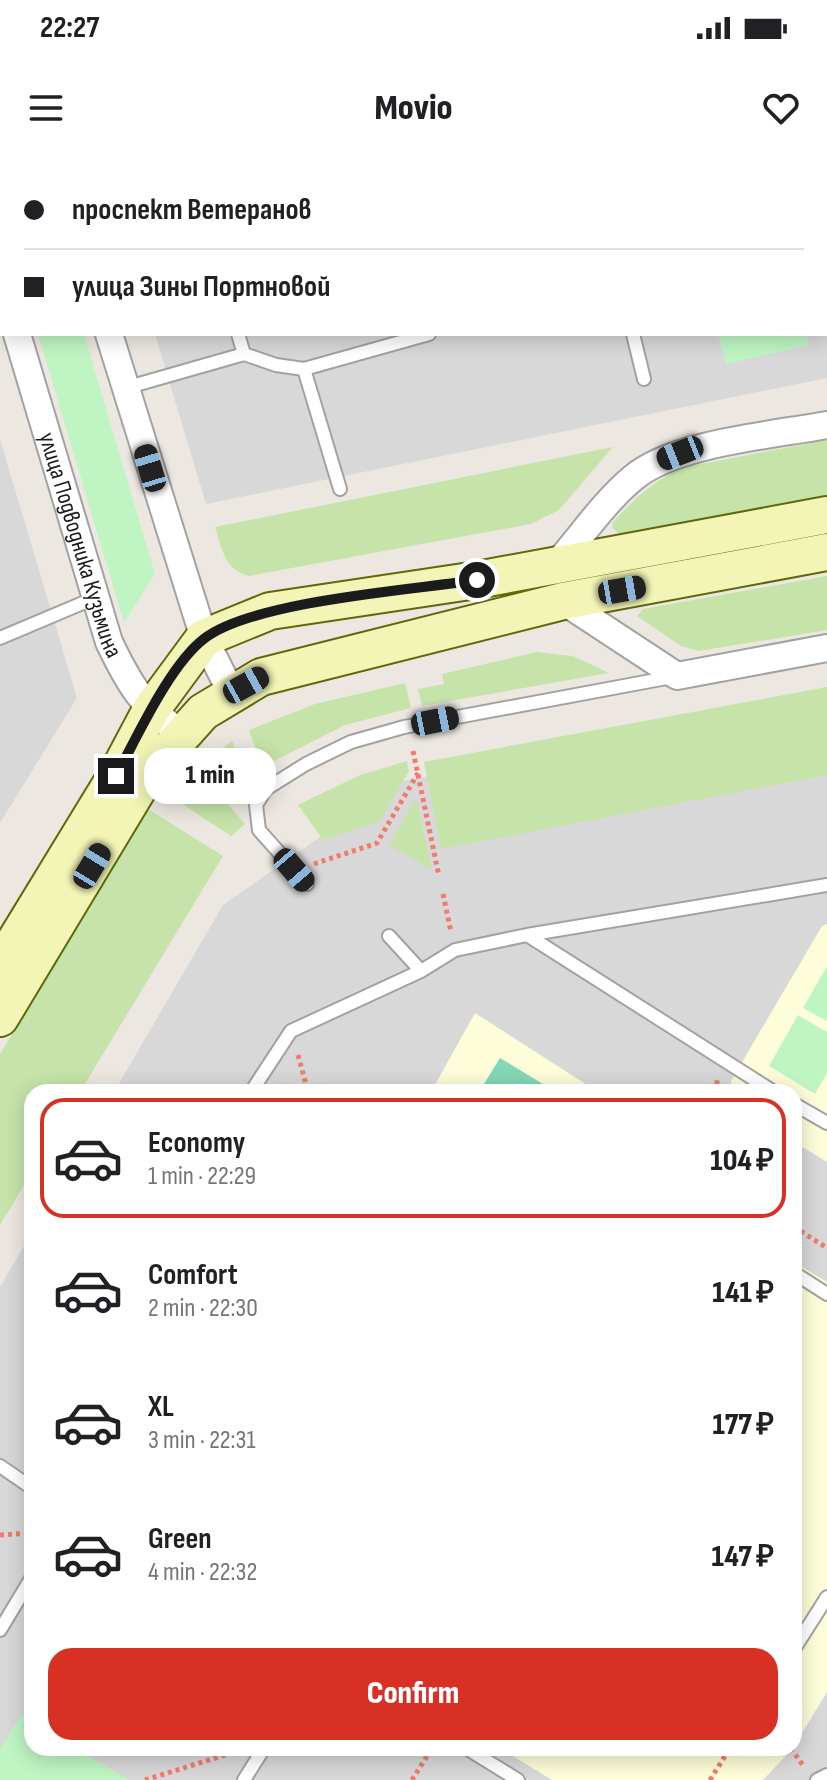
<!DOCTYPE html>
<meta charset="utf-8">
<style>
body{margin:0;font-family:"Sofia Sans Condensed",sans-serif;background:#f6f6f6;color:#202124;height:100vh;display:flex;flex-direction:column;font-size:30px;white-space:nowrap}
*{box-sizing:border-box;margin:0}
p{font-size:26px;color:#757577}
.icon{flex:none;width:44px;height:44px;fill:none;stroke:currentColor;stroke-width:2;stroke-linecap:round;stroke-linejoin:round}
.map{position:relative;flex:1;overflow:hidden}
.panel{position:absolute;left:24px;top:924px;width:778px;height:672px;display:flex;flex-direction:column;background:#fff;border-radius:24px;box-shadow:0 4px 20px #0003}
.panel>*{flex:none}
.guide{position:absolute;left:0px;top:0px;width:828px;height:176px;box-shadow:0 4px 20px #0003;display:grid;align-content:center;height:176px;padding:0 24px;background:#fff}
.end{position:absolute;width:36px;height:36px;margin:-18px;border:10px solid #1b1b1b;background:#fff;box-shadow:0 0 0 4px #fff}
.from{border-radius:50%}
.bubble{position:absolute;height:56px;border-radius:24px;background:#fff;box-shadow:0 4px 20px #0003;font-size:26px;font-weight:800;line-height:56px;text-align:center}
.car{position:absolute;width:24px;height:48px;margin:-24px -12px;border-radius:10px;box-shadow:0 0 6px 2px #0007;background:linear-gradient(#222 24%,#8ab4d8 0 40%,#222 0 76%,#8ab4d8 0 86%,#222 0)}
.guide b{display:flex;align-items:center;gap:28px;height:76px;font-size:30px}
.guide b+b{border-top:2px solid #e0e0e0}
.guide i{width:20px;height:20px;background:#202124}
ul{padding:14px 0 0;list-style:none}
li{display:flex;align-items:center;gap:24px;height:120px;margin:0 16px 12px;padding:0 8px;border:4px solid transparent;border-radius:24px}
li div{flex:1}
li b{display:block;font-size:30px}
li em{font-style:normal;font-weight:800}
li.selected{border-color:#d93025}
li>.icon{width:72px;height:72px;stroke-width:1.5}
.button{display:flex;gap:16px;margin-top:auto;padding:16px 24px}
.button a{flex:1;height:92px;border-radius:24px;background:#d93025;color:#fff;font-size:32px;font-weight:800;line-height:92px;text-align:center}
.status{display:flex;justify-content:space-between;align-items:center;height:56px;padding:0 40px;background:#fff;direction:ltr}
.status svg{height:22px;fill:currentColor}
header{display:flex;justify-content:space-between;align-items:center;height:104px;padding:0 24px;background:#fff;font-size:36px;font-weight:800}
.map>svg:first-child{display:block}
</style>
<div class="status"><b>22:27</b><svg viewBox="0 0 49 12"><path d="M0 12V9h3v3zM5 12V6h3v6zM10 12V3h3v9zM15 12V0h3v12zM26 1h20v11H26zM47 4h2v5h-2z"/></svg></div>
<header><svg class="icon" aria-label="menu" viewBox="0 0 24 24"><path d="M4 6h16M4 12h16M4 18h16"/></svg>Movio<svg class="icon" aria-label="heart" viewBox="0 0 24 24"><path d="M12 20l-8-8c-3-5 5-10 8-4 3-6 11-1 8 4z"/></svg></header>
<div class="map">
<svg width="827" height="1620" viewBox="0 0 827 1620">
<rect width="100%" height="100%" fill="#ece8e1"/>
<path fill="#d9d8d8" d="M102 0H827V218L206 344 155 174H826V2Z
M0 279 77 538 0 663Z
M827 539V1620H0V1127L32 1072V1588H794V932H114L223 745 399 622Z"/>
<path fill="#fdfdd9" d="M827 764V1002L794 982V932H733L731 921 822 766Z
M475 853 598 932H431Z
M794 1102 827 1122V1532L794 1586Z
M500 1588H793L763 1620H552Z"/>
<path fill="#c6e4a9" d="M827 280V336L622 376 612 368 613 362C635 338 654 320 685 307Z
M613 287 559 350 531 364 249 416C225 410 222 389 215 367Z
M827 416V470L699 491 681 486 637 456 643 449Z
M537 492 573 496 609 513 422 546 418 529 444 524 442 514Z
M405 523 411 548 345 565 262 607 249 570 315 544Z
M827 527V615L441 689 424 602Z
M232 581 247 619 223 638 245 664 231 676 170 636 184 620Z
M407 601 409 611 380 661 323 680 298 645 360 615Z
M416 638 432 710 389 685Z
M148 649 223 696 80 932H32V1012L0 1065V894Z"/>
<path fill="#bff5c3" d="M38 174H84L155 414 124 463Z
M718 174H806L809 185 726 204Z
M826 808H827V861L803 848Z
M798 855 827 872V913L815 934 769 906Z
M22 1554 32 1561V1588H76L128 1620H0V1589Z"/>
<path fill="#83d7b7" d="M500 898 556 932H479Z"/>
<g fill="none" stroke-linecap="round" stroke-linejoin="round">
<defs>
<path id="service" d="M184 0 185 2
M370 0 371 2
M537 0 538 2
M718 0 719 2
M826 40H827
M826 106 827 109
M238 174 244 194
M633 174 644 219
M304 209 340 329
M125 228 244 194 276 205 304 209 429 174
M0 478 97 437
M307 724 259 670 256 645 266 629 306 604 351 582 404 567 672 517
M527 775 774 932
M389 776 421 811
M251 932 291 871 421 811 455 790 527 775 827 725
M794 944 827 963
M794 1113 827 1134
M0 1306 32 1328
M0 1470 32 1417
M794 1489 827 1437
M466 1588 518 1620
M244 1620 264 1588
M817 1620 827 1615"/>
<g id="minor">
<path d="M58 0V2"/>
<path d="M0 118 2 125"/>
<path id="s1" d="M17 174 109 482C131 528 141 543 181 574"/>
<path d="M109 174 204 478 232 534"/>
<path d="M555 406C580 378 604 342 633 318 674 283 773 275 827 265"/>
<path d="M563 441 677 516 827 488"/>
</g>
<path id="secondary" d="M0 806 116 616 151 550 204 478 270 451 477 420 827 355
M0 858 138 629 160 600 203 552 261 517 563 441 827 392"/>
</defs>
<use href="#service" stroke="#a2a2a2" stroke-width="16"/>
<use href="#minor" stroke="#a2a2a2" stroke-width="30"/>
<use href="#secondary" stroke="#5f690b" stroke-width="40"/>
<path stroke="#f17b6d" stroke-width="5" stroke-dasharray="4 4" stroke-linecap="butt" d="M413 591 439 716
M314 704 377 683 418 613
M443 734 451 772
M298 895 308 932
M715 932 718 917
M794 1067 827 1088
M0 1375 32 1373
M791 1588 804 1607
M145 1620 241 1590
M412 1620 432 1588
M710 1620 730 1588"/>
<use href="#service" stroke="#fff" stroke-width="12"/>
<use href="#minor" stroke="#fff" stroke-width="26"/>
<use href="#secondary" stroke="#f2f5b6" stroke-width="36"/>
</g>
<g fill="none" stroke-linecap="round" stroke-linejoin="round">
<path stroke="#1b1b1b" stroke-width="10" d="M116 616C137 577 170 504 205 478 254 441 411 430 477 420"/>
</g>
<g text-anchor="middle" stroke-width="6" stroke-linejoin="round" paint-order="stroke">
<g font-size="24" fill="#1b1b1b" stroke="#fff">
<text dy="8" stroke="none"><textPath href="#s1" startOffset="220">улица Подводника Кузьмина</textPath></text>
</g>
</g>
</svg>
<i class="end from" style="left:477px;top:420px"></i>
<i class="end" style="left:116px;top:616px"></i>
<div class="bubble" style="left:144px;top:588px;width:132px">1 min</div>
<i class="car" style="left:680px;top:293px;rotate:248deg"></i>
<i class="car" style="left:150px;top:308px;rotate:343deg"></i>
<i class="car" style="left:622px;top:430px;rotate:80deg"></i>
<i class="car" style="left:246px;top:525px;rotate:61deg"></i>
<i class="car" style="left:435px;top:561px;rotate:79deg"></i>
<i class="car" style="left:92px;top:706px;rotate:31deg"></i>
<i class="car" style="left:294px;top:710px;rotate:139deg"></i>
<div class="guide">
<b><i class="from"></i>проспект Ветеранов</b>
<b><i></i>улица Зины Портновой</b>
</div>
<section class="panel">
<ul>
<li class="selected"><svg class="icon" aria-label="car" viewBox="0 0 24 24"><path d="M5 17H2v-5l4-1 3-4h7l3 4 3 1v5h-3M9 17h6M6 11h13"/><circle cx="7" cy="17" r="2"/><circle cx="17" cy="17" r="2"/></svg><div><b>Economy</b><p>1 min · 22:29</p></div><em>104 ₽</em></li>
<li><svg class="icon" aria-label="car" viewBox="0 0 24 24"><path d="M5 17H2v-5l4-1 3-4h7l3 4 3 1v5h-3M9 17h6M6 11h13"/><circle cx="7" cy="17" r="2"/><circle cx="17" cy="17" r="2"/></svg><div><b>Comfort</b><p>2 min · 22:30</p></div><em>141 ₽</em></li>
<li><svg class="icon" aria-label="car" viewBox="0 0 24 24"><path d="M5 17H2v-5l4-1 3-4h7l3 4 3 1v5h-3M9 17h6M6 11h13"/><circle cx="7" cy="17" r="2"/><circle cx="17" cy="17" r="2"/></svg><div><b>XL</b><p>3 min · 22:31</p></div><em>177 ₽</em></li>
<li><svg class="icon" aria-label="car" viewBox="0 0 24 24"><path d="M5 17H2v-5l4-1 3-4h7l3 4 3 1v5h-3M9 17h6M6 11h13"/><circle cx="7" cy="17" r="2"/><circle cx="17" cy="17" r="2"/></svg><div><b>Green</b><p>4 min · 22:32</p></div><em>147 ₽</em></li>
</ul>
<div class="button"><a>Confirm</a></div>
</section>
</div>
